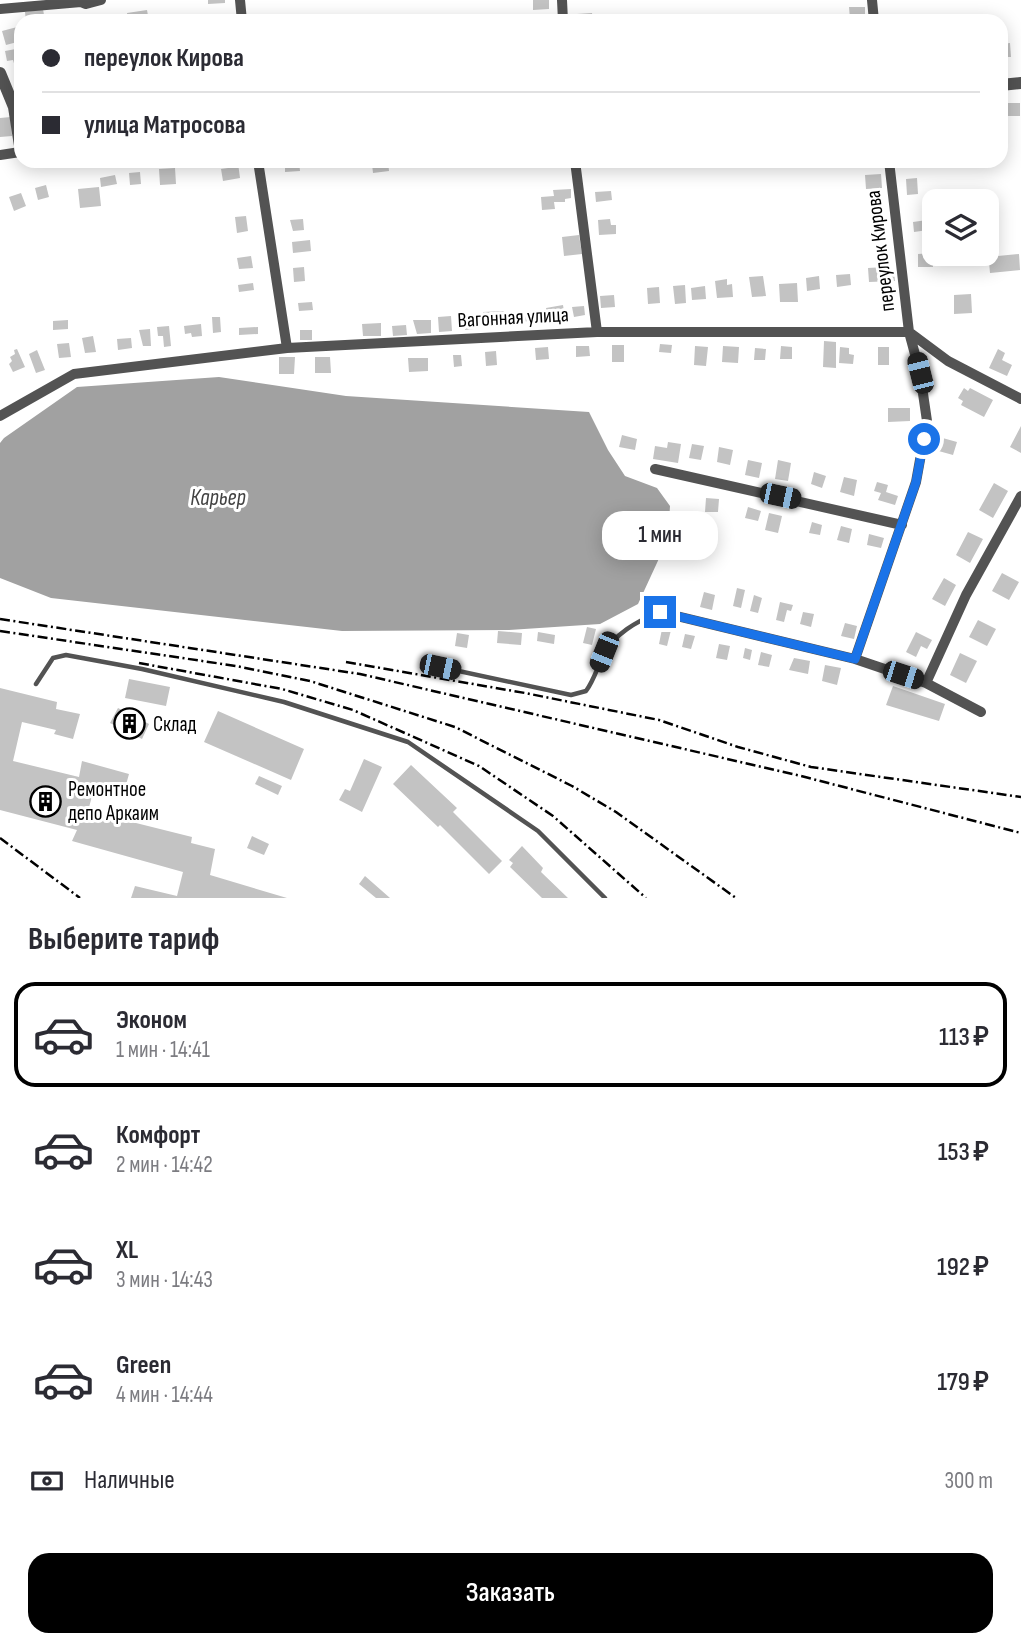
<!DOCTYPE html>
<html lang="ru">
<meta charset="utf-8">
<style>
body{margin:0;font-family:"Sofia Sans Condensed",sans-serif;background:#f7f7f7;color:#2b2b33;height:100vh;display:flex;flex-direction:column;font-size:26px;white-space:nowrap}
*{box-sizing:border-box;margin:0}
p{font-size:23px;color:#7c7c81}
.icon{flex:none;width:38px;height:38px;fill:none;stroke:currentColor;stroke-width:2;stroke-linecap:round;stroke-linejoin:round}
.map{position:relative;height:898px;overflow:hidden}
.panel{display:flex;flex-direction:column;background:#fff;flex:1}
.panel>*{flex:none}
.guide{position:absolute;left:14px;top:14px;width:994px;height:154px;border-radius:21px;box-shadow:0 4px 18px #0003;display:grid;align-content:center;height:154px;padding:0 28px;background:#fff}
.tools{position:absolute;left:922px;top:189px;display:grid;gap:14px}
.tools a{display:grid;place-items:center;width:77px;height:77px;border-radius:14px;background:#fff;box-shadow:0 4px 18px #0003;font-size:35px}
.end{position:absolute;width:32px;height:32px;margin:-16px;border:9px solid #1a73e8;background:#fff;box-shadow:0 0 0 4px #fff}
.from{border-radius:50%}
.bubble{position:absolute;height:49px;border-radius:21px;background:#fff;box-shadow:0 4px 18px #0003;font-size:23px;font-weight:600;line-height:49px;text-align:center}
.car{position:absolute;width:21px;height:42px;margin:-21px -10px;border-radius:9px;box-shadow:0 0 5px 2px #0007;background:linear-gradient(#222 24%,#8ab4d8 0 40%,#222 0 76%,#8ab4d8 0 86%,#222 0)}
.guide b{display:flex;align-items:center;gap:24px;height:66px;font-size:26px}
.guide b+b{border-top:2px solid #e1e1e2}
.guide i{width:18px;height:18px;background:#2b2b33}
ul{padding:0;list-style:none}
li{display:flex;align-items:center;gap:21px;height:105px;margin:0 14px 10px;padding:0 14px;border:4px solid transparent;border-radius:21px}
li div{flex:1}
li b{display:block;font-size:26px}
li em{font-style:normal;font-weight:600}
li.selected{border-color:#000}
li>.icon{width:63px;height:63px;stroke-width:1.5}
h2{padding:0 28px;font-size:32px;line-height:84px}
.pay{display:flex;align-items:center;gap:18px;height:77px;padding:0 28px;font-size:26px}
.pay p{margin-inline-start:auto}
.button{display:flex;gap:14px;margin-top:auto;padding:14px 28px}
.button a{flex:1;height:80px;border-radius:21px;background:#000;color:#fff;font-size:28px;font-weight:600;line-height:80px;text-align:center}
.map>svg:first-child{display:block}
</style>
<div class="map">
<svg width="1021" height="898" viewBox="0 0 1021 898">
<rect width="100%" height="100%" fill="#fff"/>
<path fill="#a1a1a1" d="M219 377 346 396 589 412 608 450 625 476 657 488 670 506 668 539 638 604 600 624 509 630 342 631 51 598 0 578V443L4 438 77 387Z"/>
<path fill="#c3c3c3" d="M208 0H225V3L208 4Z
M533 0H549V9L533 10Z
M849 7H865V14L861 16V19H850Z
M43 9 45 21H26L25 12Z
M147 10 149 21H128L127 13Z
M592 13 593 21H578L577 14Z
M21 26V41L6 45 2 31Z
M1010 43 1011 57H1001V44Z
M21 48V69L16 70 13 60 7 61 5 51Z
M1006 103H1020V116H1006Z
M11 117 12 136 0 137V118Z
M285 161H299L300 171 285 172Z
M342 161H361V167L343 168Z
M378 161H388L389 171 373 173 372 164H378Z
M400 161H413V165L400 167Z
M238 163 240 178 223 181 221 169 228 168V164Z
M175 168 176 184 160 185 159 169Z
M140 172 141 184 130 185 129 173Z
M881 174 882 188 866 189 865 175Z
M115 175 117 184 101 187 100 178Z
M917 178 918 194 907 195 906 179Z
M46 185 49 197 38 200 35 188Z
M99 187 101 206 80 208 78 189Z
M571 189V198L565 199V202H554L555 209 542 210 541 197 554 196 553 190Z
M611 191 612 200 596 202 595 192Z
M21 193 26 206 14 211 9 197Z
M246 216 248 231 237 233 235 217Z
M303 219 304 230 293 231 290 220Z
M610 219 611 225H616V234L599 235 598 220Z
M927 220 928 230 914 232 913 222Z
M579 235 582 254 564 256 562 237Z
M310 240 311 251 293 253 292 242Z
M997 240 998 256 1019 254 1020 270 990 273 987 241Z
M933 253V267H918V254Z
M251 256 253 268 239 269 237 258Z
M304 267 305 281 294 282 293 268Z
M885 267V271H894L895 281 869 282 868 268Z
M850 274 851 285 837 287 836 275Z
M763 276 766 296 752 297 749 277Z
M819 276 820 289 807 291 806 278Z
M727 279V285L732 284 733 297 717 298 715 281Z
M253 283 254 290 239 292 238 285Z
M797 283 798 302H780L779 284Z
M685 285 686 303 675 304 673 286Z
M705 286 706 299 692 300 691 288Z
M659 287 660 303 648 304 647 288Z
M971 294 972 313 954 314V295Z
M614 295 615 307 601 308 600 296Z
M312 302 313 310 299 311 298 303Z
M563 305 565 318 548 321 546 308Z
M584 306 585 315 574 317 572 307Z
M504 311 505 323H500V326L484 324 483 312Z
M527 314 528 321 522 322 523 325 514 326 513 316Z
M473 315 474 329 465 330 464 316Z
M451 316 452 331 439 332 438 317Z
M212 317H220L221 332 213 333Z
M68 320V329L53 330V321Z
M413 320H431V333L417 334Z
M381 323V336H363L362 324Z
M201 324 202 336 192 337 191 333 185 334 184 326Z
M406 325 407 335 393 336 392 326Z
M169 326 171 346 164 347 163 336H158L157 327Z
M258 327V334L239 335V328Z
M150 329 151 346H143L139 330Z
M300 330H312V340H300Z
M93 336 96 352 85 353 82 338Z
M131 338 132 348 118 350 117 339Z
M824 341 836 342V368L823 367Z
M69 343 71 357 59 358 57 344Z
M660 344 672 345 671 353 659 352Z
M612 345H624V362H612Z
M576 346H589L590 356 576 357Z
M695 346 708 347 706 366 694 365Z
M723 346 739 347 738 363 722 362Z
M781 346 792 347V359H780Z
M548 347 549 359 536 360 535 348Z
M840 347 849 348V354L854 355 853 364 839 363Z
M878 347H889V365H878Z
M755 348 766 349 765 360H754Z
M17 349 25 367 13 372 9 364 12 361 10 357 15 354 14 350Z
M998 349 1005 353 1002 360 1012 365 1007 376 989 368Z
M37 350 45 370 36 373 29 354Z
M496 351 497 365 486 366 485 352Z
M453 355H461L462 366 454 367Z
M279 357H295L294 374H279Z
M315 357H330L331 373H315Z
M408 358H428V371L409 372Z
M964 388 968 391 970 388 993 400 984 417 961 405 963 401 958 398Z
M888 408H910V421L888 422Z
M1021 426V453L1010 447Z
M622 435 637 439 635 450 619 447Z
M939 437 957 442 953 455 935 450Z
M668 442 681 444 678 463 653 459 655 446 667 448Z
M692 444 704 446 701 460 689 458Z
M719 447 733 450 730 465 717 462Z
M748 460 762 463 759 478 745 475Z
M778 460 791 463 788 481 775 479Z
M814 472 826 476 822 488 811 484Z
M844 477 857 480 854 496 840 492Z
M877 482 888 485 886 492 898 496 895 505 878 500 881 493 874 491Z
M994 483 1008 491 993 518 979 510Z
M706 498 719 499 718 512H705Z
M748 507 761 511 758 521 745 518Z
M769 513 782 516 778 533 765 530Z
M812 522 822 525 820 535 809 533Z
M841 526 852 529 849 543 837 540Z
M968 532 983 539 970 563 956 555Z
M869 534 884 538 881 548 867 545Z
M1002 573 1019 582 1009 600 992 591Z
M944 578 956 585 945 606 932 599Z
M737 588 745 590 741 608 733 606Z
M704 592 715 595 712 610 700 607Z
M754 595 762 598 758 613 750 611Z
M780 602 793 605 791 611 787 610 784 622 776 620Z
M803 612 814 614 811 627 800 624Z
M978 620 996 629 987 646 969 637Z
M845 623 857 626 854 639 841 636Z
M663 624 672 626 667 646 659 644Z
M587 627 596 629 592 645 583 643Z
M498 631 522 633 521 645 497 643Z
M538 632 555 635 554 644 537 641Z
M916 632 932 640 927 649 921 646 916 657 906 652Z
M457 633 469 635 467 648 455 646Z
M685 634 695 636 691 649 682 647Z
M719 644 730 646 727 660 716 658Z
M745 648 752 650 750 660 743 658Z
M761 652 772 655 769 667 758 665Z
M960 653 977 661 966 683 950 675Z
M794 658 810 661 808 674 789 670Z
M825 665 841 668 837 685 822 681Z
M129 679 170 687 166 706 125 698Z
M893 686 945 704 939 721 886 705Z
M0 688 57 702 56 709 80 714 73 739 54 734 56 730 22 722 13 761 79 777 82 761 129 774 124 792 95 785 88 811 192 837 191 843 215 849 210 875 287 898H131L135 886 177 896 183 872 72 841 77 830 0 810Z
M118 708 149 724 142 739 110 723Z
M218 711 304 749 291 780 204 742Z
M364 759 382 767 362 812 339 800 345 789 350 791Z
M411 765 457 808 453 812 502 861 489 874 440 825 438 827 393 784Z
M259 776 282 786 278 795 255 784Z
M252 836 269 844 264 855 247 848Z
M522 846 543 868 541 872 568 898H542L510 867 513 863 509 860Z
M365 876 390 898H376L359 884Z"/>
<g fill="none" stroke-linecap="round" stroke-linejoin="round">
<path stroke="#535353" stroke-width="4.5" d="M440 667 571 695 586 691C594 680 597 668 603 656 613 634 638 621 659 612
M36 684 53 658 66 655 142 669 284 702 408 742 538 831 605 898"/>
<path stroke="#535353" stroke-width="10" d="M240 0 242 21
M562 0 563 21
M872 0 874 21
M0 9 81 2 86 4 101 0
M0 155 20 152
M258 161 287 348
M575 161 597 332
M0 416 74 374 287 348 597 332H909L948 361 1021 399
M655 469 902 525
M660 612 855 659 926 683 981 712
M855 659 916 482 927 421 920 373 909 332 889 161
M926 683 966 595 1021 496"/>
<path stroke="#535353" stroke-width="12" d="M0 73 14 107 21 152
M1001 85 1021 83"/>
<path stroke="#000" stroke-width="2.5" stroke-dasharray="10 3.5 2 3.5" stroke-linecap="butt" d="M0 619 360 674 801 776 1021 833
M0 631 236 666 310 681 455 727 572 786 616 812 736 898
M346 662 525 693 659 720 738 747 811 767 1021 797
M139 663 282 689 353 710 479 766 553 816 646 898
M0 838 80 898"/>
</g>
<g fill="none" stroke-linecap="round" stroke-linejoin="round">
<path stroke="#1a73e8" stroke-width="9" d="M660 612 855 659 916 482 924 439"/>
</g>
<defs>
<symbol id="building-ring" viewBox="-11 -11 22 22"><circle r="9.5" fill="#fff" stroke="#000" stroke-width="1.5"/><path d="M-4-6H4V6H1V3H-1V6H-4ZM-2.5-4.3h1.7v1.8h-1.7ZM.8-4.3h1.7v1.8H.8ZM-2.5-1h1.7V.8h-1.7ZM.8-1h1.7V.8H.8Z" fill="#000"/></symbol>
</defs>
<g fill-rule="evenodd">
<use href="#building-ring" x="112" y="706" width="35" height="35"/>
<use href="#building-ring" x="28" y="784" width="35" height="35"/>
</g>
<g text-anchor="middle" stroke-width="6" stroke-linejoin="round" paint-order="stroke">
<g font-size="21" fill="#000" stroke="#fff">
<text transform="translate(880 251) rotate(-97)" y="7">переулок Кирова</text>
<text transform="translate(513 317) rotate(-3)" y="7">Вагонная улица</text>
</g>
<g font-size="21" fill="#000" stroke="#fff" text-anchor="start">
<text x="153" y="731">Склад</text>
<text x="68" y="796">Ремонтное<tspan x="68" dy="24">депо Аркаим</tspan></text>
</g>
<g font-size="23" font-style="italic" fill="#424242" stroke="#fff">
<text x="218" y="505">Карьер</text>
</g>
</g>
</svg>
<div class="tools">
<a><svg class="icon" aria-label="layers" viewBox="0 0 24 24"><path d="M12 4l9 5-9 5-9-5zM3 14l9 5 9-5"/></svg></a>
</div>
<i class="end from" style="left:924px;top:439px"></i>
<i class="end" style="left:660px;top:612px"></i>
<div class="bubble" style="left:602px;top:511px;width:116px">1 мин</div>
<i class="car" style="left:920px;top:373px;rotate:346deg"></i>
<i class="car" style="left:780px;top:496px;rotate:102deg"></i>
<i class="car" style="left:604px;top:652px;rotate:202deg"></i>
<i class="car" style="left:440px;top:667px;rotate:102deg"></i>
<i class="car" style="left:903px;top:675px;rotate:108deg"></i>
<div class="guide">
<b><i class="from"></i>переулок Кирова</b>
<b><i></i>улица Матросова</b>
</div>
</div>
<section class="panel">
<h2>Выберите тариф</h2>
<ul>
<li class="selected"><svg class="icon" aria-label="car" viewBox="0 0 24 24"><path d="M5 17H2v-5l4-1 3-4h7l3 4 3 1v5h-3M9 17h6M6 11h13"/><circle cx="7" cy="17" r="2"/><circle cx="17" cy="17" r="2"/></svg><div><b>Эконом</b><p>1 мин · 14:41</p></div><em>113 ₽</em></li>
<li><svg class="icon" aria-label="car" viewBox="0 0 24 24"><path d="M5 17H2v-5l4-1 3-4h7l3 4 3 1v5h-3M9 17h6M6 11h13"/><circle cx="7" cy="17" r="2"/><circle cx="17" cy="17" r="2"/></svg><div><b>Комфорт</b><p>2 мин · 14:42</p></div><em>153 ₽</em></li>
<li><svg class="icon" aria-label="car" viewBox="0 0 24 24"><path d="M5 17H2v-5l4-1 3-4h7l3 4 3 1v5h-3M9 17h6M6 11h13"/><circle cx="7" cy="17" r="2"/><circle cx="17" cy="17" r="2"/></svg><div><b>XL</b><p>3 мин · 14:43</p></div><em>192 ₽</em></li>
<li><svg class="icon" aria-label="car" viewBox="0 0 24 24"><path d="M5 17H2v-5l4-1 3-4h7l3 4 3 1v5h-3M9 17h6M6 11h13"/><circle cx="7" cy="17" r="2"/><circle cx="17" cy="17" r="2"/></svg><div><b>Green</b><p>4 мин · 14:44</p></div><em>179 ₽</em></li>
</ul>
<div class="pay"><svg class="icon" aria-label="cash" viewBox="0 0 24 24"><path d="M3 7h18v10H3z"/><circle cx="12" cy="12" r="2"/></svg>Наличные<p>300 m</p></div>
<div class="button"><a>Заказать</a></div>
</section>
